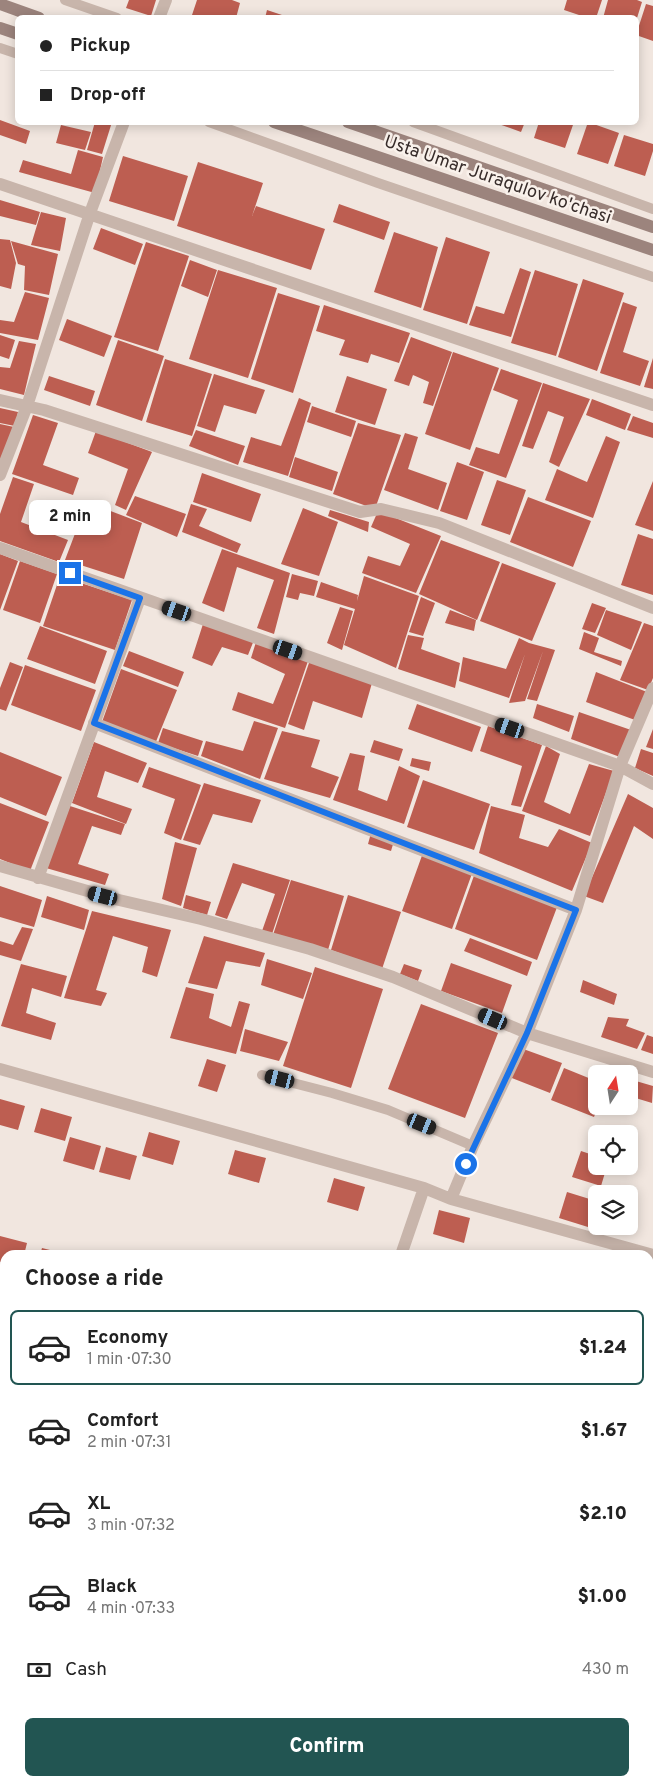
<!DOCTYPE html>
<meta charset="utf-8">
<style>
body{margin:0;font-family:Overpass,sans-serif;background:#f6f6f6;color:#222;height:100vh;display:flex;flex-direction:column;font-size:19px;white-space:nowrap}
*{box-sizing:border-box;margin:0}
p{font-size:16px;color:#767676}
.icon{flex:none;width:28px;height:28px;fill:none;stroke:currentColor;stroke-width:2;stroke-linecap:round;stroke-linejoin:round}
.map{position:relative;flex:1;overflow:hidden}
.panel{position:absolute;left:0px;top:1250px;width:654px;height:536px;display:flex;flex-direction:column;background:#fff;border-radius:15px 15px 0 0;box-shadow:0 2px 12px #0003}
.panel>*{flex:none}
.banner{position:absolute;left:15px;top:15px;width:624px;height:110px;border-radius:8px;box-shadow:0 2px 12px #0003;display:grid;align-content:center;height:110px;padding:0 25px;background:#fff}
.needle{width:32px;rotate:12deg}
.controls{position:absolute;left:588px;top:1065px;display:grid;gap:10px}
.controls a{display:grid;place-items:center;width:50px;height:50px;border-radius:8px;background:#fff;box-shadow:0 2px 12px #0003;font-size:25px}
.end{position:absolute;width:22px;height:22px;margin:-11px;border:6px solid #1a73e8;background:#fff;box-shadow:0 0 0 2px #fff}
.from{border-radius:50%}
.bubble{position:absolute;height:35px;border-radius:8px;background:#fff;box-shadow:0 2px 12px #0003;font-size:16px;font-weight:800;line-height:35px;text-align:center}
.car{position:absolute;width:15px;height:30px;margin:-15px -8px;border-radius:6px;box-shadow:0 0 4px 1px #0007;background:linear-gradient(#222 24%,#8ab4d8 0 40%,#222 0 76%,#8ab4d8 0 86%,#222 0)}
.banner b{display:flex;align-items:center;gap:18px;height:48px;font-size:19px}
.banner b+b{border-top:1px solid #e0e0e0}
.banner i{width:12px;height:12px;background:#222}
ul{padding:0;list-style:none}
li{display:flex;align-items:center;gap:15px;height:75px;margin:0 10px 8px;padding:0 15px;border:2px solid transparent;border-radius:8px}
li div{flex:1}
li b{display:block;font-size:19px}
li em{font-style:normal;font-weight:800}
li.active{border-color:#225552}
li>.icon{width:45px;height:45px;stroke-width:1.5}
h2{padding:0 25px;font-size:22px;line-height:60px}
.pay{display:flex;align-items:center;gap:12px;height:55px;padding:0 25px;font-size:19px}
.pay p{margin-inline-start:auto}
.button{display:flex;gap:10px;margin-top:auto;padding:10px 25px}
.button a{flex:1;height:58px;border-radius:8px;background:#225552;color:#fff;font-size:20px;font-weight:800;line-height:58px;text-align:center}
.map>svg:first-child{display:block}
</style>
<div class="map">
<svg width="653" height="1786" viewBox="0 0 653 1786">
<rect width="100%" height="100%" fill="#f1e6df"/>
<path fill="#bd5e51" d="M129 0H156L151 16 126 8Z
M197 0H232L240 3 236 18H191Z
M567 0H602L596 18H588L564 10Z
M608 0H637L642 2 637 18H603Z
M646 4 653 6V41L636 35Z
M267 10 288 17V18H265Z
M0 120 30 131 26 144 0 135Z
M95 122H112L102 154 87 150Z
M493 122H525L521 132Z
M539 122H574L565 148 534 138Z
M588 122 619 133 608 164 577 154Z
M61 125 91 132 85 150 56 143Z
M624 135 653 144V151L645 176 614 166Z
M78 150 103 157 95 193 19 172 23 160 71 174Z
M123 156 188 176 174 221 109 201Z
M198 162 263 183 252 216 256 206 325 229 311 270 177 226Z
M0 200 40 212 36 225 0 216Z
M339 204 390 222 384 240 333 222Z
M41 212 66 218 60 251 31 245Z
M101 228 143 244 135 265 93 249Z
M394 232 438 247 421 308 374 292Z
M446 237 490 252 467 324 423 310Z
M0 239 10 240 16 263 11 289 0 286Z
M11 241 58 254 49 295 24 290 25 266 18 264Z
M146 242 189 256 158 351 114 337Z
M190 260 217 270 208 297 181 286Z
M520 268 531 272 511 337 469 325 476 306 504 314Z
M218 270 277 288 248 378 189 359Z
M535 270 578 284 556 356 511 343Z
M583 279 624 293 597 371 558 357Z
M25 292 49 298 38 340 0 333V320L14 322Z
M278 293 320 306 293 393 251 379Z
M623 302 637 307 623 352 649 361 640 386 600 373Z
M324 305 410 333 399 363 371 354 368 363 339 355 345 340 316 331Z
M67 319 112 336 104 357 59 340Z
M0 335 15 340 9 359 0 356Z
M411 337 452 352 433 406 423 403 429 382 413 375 409 386 394 381Z
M118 340 164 356 142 421 96 405Z
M19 341 36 344 24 395 0 389V367L10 368Z
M453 352 499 368 470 450 425 434Z
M653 358V389L644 387Z
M165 359 212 374 192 436 146 422Z
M501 369 542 383 506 478 469 465 476 447 499 454 518 400 493 390Z
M214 374 265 390 256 414 224 405 215 432 197 426Z
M49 376 95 391 90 406 44 390Z
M347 376 387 389 375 425 335 412Z
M543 383 590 399 559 467 549 462 564 417 548 411 533 449 522 446Z
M299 398 311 403 288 476 243 462 251 437 281 446Z
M592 399 631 414 625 430 586 415Z
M312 406 356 421 351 437 307 422Z
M0 408 18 412 15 426 0 423Z
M33 415 58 423 43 465 79 478 73 495 12 474Z
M633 416 653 423V438L627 430Z
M358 423 401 435 375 509 333 494Z
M0 424 14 427 0 473Z
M196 430 245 446 238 465 189 446Z
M96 431 152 452 126 510 115 505 128 469 88 453Z
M405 433 418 437 408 469 447 483 438 510 384 490Z
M606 436 620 442 593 518 545 500 557 469 587 482Z
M295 457 338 472 332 491 289 477Z
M457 462 484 472 467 520 440 511Z
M202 473 261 494 251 522 193 502Z
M13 477 34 484 21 522 68 540 59 562 0 541V514Z
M497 480 526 490 510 535 481 525Z
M653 481V531L635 525Z
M135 496 186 514 177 537 126 515Z
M528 497 591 521 573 567 510 542Z
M87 502 142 523 124 579 65 560Z
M191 504 207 509 199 526 241 544 237 553 182 532Z
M303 508 338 522 319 576 281 564Z
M330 510 369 522 368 532 328 516Z
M378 511 441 536 416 593 362 573 368 556 400 566 410 544 371 527Z
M638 534 653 539V595L621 585Z
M441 540 500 562 477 620 419 594Z
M222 549 290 573 274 634 257 628 274 580 237 567 224 612 202 603Z
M0 554 18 561 0 610Z
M20 561 57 574 40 623 3 610Z
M502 563 556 583 532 641 480 621Z
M292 574 318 581 314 596 300 593 298 600 286 597Z
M60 576 132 600 115 650 43 626Z
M364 576 419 596 396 668 344 645 355 609 316 597 321 582 358 595 357 601Z
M421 597 435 603 423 636 409 632Z
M592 603 606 608 595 633 582 629Z
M340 607 353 611 342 650 327 643Z
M450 610 476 620 474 631 445 623Z
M606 610 642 622 631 650 597 635Z
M644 623 653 626V678L648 690 620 680Z
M203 624 254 640 248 655 222 647 212 666 192 658Z
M40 626 107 651 95 684 27 659Z
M584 632 599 638 594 652 622 661 621 666 579 649Z
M408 635 424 638 421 649 460 663 455 688 398 669Z
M519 638 529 643 555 650 537 701 527 699 543 651 525 701 509 703 525 654 509 698 459 681 463 657 506 669Z
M256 642 308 661 285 728 232 710 238 692 273 704 285 674 251 658Z
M129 651 184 672 178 687 123 666Z
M310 660 372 683 362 718 313 701 304 730 288 724Z
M10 662 23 667 6 711 0 709V688Z
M25 665 96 690 81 731 11 705Z
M121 669 177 690 155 744 102 722Z
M596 672 647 692 635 720 586 702Z
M417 704 481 727 472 752 408 729Z
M537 704 574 716 569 732 533 718Z
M579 712 631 730 620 757 571 739Z
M254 721 278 728 260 779 201 756 206 741 243 751Z
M488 726 542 745 521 807 511 805 522 766 480 751Z
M163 728 203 741 198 756 158 743Z
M653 729V749L646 747Z
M282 731 320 740 311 767 339 777 330 798 264 779Z
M374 740 403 749 399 761 370 752Z
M94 742 147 763 138 783 105 771 97 797 132 809 126 824 72 803Z
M546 746 560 754 544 802 570 814 589 764 614 771 590 836 522 811Z
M641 749 653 753V776L635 768Z
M0 752 62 777 46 816 0 797Z
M350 753 365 756 358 790 387 801 399 766 420 776 404 824 333 800Z
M412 758 431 762 429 771 410 766Z
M149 767 201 785 181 840 164 833 175 799 142 787Z
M423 780 490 804 474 850 407 827Z
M204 783 261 800 252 823 213 814 200 845 183 840Z
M628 794 653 808V839L634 826 603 903 584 896Z
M0 803 49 822 30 871 0 859Z
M70 806 125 824 121 835 92 826 78 864 109 874 105 885 46 868Z
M491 806 525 815 519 838 548 847 559 829 592 843 572 891 479 853Z
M371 833 394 841 391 851 368 844Z
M175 842 197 848 181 906 162 899Z
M424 850 474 868 452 929 402 911Z
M233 863 290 880 272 934 262 931 275 894 242 883 227 919 215 915Z
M476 870 559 902 537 960 455 929Z
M291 880 344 896 328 950 273 935Z
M0 886 42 900 34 927 0 917Z
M186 895 211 902 207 915 183 908Z
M348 895 401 912 382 969 331 950Z
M47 896 89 910 84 930 41 917Z
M92 911 171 930 157 977 142 972 148 947 113 936 96 990 107 993 101 1006 64 998Z
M22 927 33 929 21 961 0 955V941L13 945Z
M204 936 265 953 260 967 226 961 217 989 188 983Z
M470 938 532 962 527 976 464 951Z
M267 959 312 973 303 999 261 985Z
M451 963 512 985 502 1013 441 991Z
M21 964 67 976 61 997 32 988 26 1013 56 1023 51 1040 1 1026Z
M404 964 422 970 418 981 400 974Z
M315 967 383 989 351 1088 283 1066Z
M583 980 617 994 614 1005 580 992Z
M186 987 214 994 209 1018 231 1027 239 1001 250 1004 236 1054 170 1038Z
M421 1004 498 1033 465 1118 388 1089Z
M608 1017 629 1019 626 1026 645 1033 637 1049 601 1037Z
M245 1029 288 1042 279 1061 240 1051Z
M647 1035 653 1037V1054L641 1050Z
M515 1046 562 1063 550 1093 504 1075Z
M207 1059 226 1065 217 1092 198 1086Z
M564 1068 596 1081V1106H598L594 1117 551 1100Z
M629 1079 653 1086 652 1103 629 1096Z
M0 1099 25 1106 18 1130 0 1125Z
M41 1108 72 1117 65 1141 34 1132Z
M149 1132 180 1141 173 1165 142 1156Z
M70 1137 101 1146 94 1170 63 1161Z
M106 1147 137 1156 130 1180 99 1172Z
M235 1150 266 1158 259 1183 228 1174Z
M581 1151 596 1156V1166H607L601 1186 572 1177Z
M334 1178 365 1187 358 1211 327 1202Z
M567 1192 596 1201V1226H605L604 1232 559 1218Z
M439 1210 470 1218 464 1243 433 1234Z
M0 1236 27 1243 24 1255H5V1263L0 1262Z
M42 1248 66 1254V1255H40Z
M0 1289 5 1291V1326L0 1324Z
M649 1424 653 1425V1442L651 1450H649Z
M0 1430 5 1431V1471L0 1469Z
M0 1471 5 1473V1489L1 1507Z
M5 1594V1620L0 1619V1608Z
M0 1623 5 1624V1656L0 1655Z
M649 1709 653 1710V1747L649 1745Z
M649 1769 653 1771V1786H618L620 1781H649Z
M385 1781H416L415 1786H384Z"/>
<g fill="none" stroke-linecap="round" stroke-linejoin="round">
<path stroke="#c8b5ab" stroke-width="10" d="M65 0 117 18
M0 48 18 54
M209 122 378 183 653 277
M413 122 653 209
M262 1075 332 1093 388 1110 473 1146"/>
<path stroke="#c8b5ab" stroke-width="12" d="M159 18 166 0
M0 184 653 405
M0 400 44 410 360 512 381 509 439 523 653 608
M0 475 27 406 90 213 124 122
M0 548 620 766 653 784
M94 723 576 910
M0 866 119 900 201 919 310 949 393 977 527 1033 653 1072
M38 878 140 598
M0 1069 424 1188 451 1199 653 1255
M451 1199 473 1146 527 1033 576 910 620 766 653 688
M401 1255 424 1188
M0 1273 5 1275
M649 1459 653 1460
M0 1559 5 1542
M649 1620 653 1607
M118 1786 120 1781
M251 1786 253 1781
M425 1786 427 1781
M593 1786 594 1781"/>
<path stroke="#9c847d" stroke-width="12" d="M0 4 39 18
M0 28 18 34
M274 122 653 250
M348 122 653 227"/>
</g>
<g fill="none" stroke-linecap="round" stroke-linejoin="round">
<path stroke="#1a73e8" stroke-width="6" d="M70 573 140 598 94 723 576 910 527 1033 466 1164"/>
</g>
<g text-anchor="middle" stroke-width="5" stroke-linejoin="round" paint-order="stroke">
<g font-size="18" fill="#372c2a" stroke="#f9f1eb">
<text transform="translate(498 179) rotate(19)" y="6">Usta Umar Juraqulov ko'chasi</text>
</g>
</g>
</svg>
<div class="controls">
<a><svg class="needle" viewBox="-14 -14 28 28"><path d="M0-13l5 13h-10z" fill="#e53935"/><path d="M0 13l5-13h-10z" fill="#767676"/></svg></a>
<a><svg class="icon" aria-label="locate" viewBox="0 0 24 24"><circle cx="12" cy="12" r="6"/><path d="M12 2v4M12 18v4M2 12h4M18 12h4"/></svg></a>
<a><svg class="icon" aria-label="layers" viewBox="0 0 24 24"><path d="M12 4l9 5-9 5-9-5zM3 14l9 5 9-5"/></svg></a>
</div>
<i class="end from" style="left:466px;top:1164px"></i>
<i class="end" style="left:70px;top:573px"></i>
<div class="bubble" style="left:29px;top:500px;width:82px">2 min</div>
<i class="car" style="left:177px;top:611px;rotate:289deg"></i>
<i class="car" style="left:288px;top:650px;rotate:109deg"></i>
<i class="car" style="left:510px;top:728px;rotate:289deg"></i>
<i class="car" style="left:103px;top:896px;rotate:285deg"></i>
<i class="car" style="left:493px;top:1019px;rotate:293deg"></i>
<i class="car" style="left:280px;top:1079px;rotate:284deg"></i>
<i class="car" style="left:422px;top:1124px;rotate:112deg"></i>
<div class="banner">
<b><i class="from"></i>Pickup</b>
<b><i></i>Drop-off</b>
</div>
<section class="panel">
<h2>Choose a ride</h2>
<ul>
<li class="active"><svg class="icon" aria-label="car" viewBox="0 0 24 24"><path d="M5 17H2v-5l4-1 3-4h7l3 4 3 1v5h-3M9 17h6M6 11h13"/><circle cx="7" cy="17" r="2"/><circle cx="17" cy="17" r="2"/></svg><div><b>Economy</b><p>1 min · 07:30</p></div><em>$1.24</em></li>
<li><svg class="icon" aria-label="car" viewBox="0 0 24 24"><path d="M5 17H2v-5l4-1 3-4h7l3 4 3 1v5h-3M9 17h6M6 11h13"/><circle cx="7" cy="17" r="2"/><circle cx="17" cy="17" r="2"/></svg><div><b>Comfort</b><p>2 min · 07:31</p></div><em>$1.67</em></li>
<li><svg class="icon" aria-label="car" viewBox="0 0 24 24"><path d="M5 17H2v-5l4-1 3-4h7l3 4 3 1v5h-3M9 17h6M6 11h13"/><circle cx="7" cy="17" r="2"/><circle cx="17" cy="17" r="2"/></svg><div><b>XL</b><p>3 min · 07:32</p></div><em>$2.10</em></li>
<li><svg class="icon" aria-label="car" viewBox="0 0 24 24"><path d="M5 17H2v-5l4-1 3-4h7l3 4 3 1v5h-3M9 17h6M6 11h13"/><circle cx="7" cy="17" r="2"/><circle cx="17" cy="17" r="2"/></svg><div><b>Black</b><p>4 min · 07:33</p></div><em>$1.00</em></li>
</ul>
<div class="pay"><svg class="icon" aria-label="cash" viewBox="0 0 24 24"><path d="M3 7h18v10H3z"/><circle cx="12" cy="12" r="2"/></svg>Cash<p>430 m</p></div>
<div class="button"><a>Confirm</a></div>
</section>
</div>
